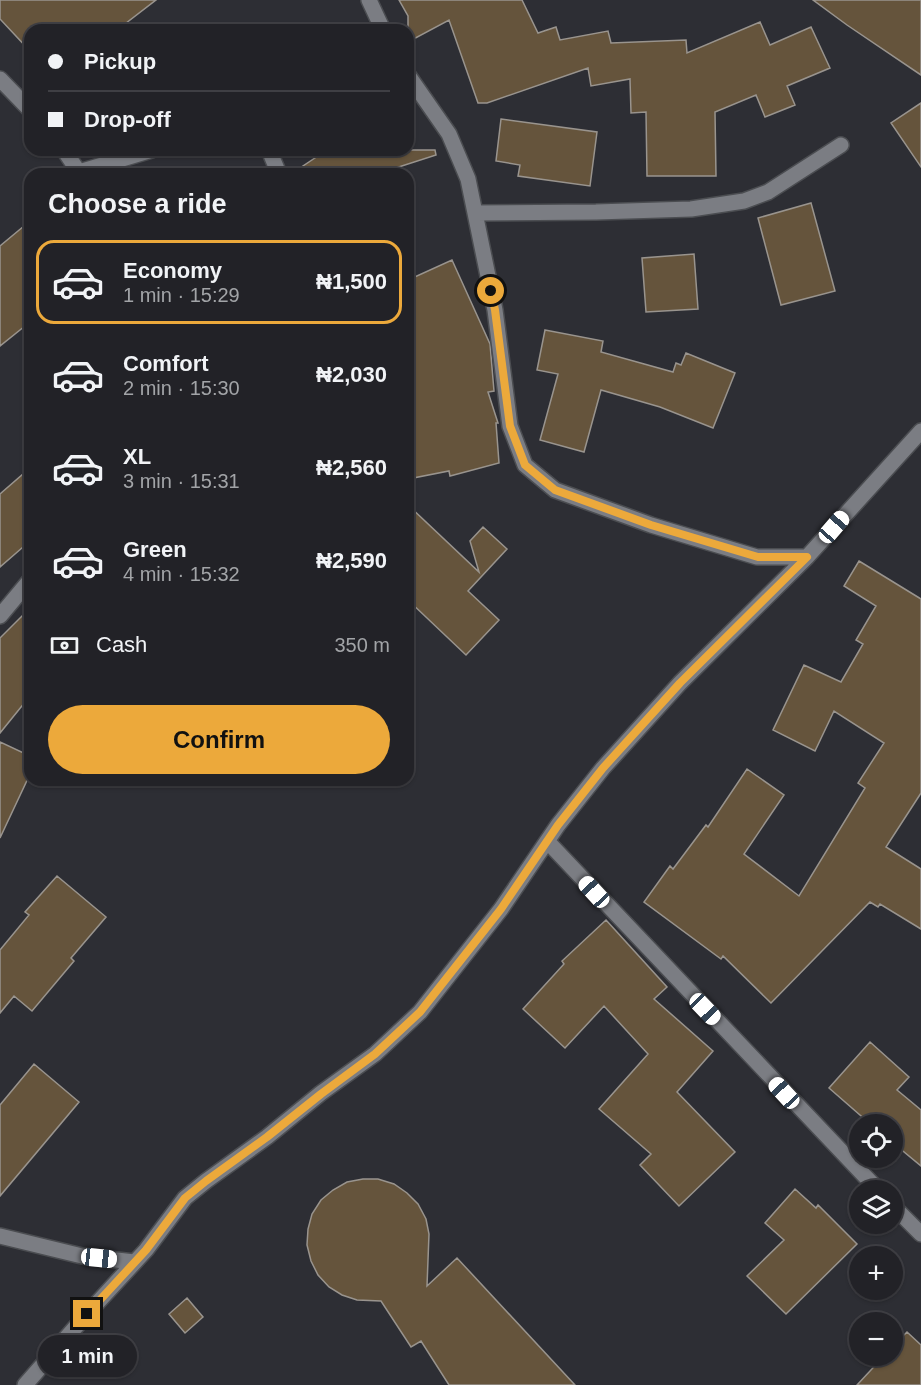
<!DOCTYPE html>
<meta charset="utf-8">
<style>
body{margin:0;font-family:Arial,sans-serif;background:#2e2f33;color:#f1f3f6;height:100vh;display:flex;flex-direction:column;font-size:22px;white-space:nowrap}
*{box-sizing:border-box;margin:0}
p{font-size:20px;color:#a2a4a7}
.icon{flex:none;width:33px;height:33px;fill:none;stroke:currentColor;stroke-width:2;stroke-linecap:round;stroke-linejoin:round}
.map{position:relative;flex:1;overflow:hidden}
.side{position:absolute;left:24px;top:168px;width:390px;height:618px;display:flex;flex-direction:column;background:#222227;border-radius:18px;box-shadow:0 2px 4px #0004,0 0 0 2px #3f3f44}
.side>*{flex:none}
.guide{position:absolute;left:24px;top:24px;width:390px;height:132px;border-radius:18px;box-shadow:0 2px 4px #0004,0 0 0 2px #3f3f44;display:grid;align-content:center;height:132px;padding:0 24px;background:#222227}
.buttons{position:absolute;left:849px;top:1114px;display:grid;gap:12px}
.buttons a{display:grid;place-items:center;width:54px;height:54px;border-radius:50%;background:#222227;box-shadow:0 2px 4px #0004,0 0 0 2px #3f3f44;font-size:30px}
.end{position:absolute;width:27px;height:27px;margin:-14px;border:8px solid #eca93b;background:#111;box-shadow:0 0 0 3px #111}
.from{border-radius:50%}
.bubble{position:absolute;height:42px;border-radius:21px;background:#222227;box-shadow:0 2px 4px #0004,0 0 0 2px #3f3f44;font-size:20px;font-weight:800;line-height:42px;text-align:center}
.car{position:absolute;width:18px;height:36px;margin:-18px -9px;border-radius:8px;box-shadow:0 0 4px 2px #0007;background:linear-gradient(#fff 24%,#345 0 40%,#fff 0 76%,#345 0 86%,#fff 0)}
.guide b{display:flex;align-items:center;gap:21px;height:57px;font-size:22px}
.guide b+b{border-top:2px solid #3f3f44}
.guide i{width:15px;height:15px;background:#f1f3f6}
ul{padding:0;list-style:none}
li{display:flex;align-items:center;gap:18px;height:84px;margin:0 12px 9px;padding:0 12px;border:3px solid transparent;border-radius:18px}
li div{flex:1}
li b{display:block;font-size:22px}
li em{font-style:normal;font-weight:800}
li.active{border-color:#eca93b}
li>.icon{width:54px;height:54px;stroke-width:1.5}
h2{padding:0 24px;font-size:27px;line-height:72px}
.pay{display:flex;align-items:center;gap:15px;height:66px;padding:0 24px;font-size:22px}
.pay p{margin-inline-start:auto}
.action{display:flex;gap:12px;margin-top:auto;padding:12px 24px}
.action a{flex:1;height:69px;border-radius:36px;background:#eca93b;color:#111;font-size:24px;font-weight:800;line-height:69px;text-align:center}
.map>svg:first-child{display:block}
</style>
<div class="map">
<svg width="921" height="1385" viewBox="0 0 921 1385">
<rect width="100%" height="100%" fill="#2d2e34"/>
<path fill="#65543c" stroke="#99948e" stroke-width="1.5" d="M0 0H156L117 30H30V51L0 19Z
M399 0H522L538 33 556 27 560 40 608 31 611 43 686 40 687 53 760 22 770 45 811 27 830 68 787 86 795 105 765 117 756 95 715 112 716 176H647L646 112 631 113 630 79 591 86 588 68 487 103H478L449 20 408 42V16Z
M813 0H921V75L847 25Z
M921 103V167L891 123Z
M501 119 597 132 590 186 518 176 520 165 496 161Z
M327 150H435L436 155 377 174H291Z
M811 203 835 291 781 305 758 218Z
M30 221V322L0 346V246Z
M694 254 698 309 646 312 642 258Z
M452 260 490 344 494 391 488 392 498 423H496L499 463 450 476 449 471 408 479V435L415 434 408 408V280Z
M545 330 603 341 601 352 673 372 676 363 681 365 686 353 735 373 713 428 660 407 601 390 584 452 540 440 558 374 537 370Z
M30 468V541L0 567V494Z
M408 505 479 572 470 541 483 527 507 549 468 591 499 620 466 655 408 600Z
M859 561 921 599V793L886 847 921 869V929L880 904 878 907 870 902 771 1003 723 956 721 959 644 902 670 866 673 869 706 825 708 827 747 769 784 795 744 854 799 896 865 788 858 783 884 743 834 711 815 751 773 730 804 665 841 682 863 644 856 640 876 606 844 586Z
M30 608V696L0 733V638Z
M0 742 30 756V774L0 838Z
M57 876 106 917 71 958 74 961 32 1011 14 996 0 1013V950L29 915 25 912Z
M606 920 667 987 654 999 713 1051 677 1092 735 1152 679 1206 640 1165 651 1154 599 1109 648 1054 604 1006 565 1048 523 1009 564 964 562 961Z
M870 1042 909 1077 897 1090 921 1110V1166L892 1142V1125H873L869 1121 868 1122 829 1088Z
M34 1064 79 1102 0 1196V1105Z
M363 1179H378L394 1184 407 1193 418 1204 426 1219 429 1234 427 1286 457 1258 575 1385H449L421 1341 411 1347 381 1301 357 1300 342 1295 329 1287 318 1275 311 1261 307 1245 308 1229 312 1214 321 1200 333 1190 347 1182Z
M795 1189 816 1208 818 1205 857 1244 786 1314 747 1276 784 1240 765 1223Z
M187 1298 203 1317 185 1333 169 1314Z
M907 1332 921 1345V1385H857L884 1356H892V1347Z"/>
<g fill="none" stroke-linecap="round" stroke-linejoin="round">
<defs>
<path id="minor" d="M369 0 383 30
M408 75 449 134 468 179 495 310 510 426 525 465 555 490 651 525 757 557H807
M0 79 30 110
M64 150 80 174
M269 150 279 174
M79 172 152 150
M475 213 596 212 691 209 744 201 768 192 841 145
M0 616 30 580
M547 841 879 1191
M892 1205 921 1234
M0 1236 82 1256 134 1262
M25 1385 87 1314 146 1250 185 1198 206 1181 267 1137 321 1093 375 1054 420 1012 501 909 558 825 603 768 680 683 807 557 921 431"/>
</defs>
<use href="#minor" stroke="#4b4d51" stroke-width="18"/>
<use href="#minor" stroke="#7b7d83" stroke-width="15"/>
</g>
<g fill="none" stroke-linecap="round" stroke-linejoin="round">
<path stroke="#eca93b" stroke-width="8" d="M87 1314 146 1250 185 1198 206 1181 267 1137 321 1094 375 1054 420 1012 501 909 558 825 603 768 680 683 807 557H758L651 525 555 490 525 465 510 426 495 310 491 291"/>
</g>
</svg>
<div class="buttons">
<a><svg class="icon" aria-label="locate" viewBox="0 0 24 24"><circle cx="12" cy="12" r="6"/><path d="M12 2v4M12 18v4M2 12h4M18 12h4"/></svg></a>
<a><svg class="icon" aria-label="layers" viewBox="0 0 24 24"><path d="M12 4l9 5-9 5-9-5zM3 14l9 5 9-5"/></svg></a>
<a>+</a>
<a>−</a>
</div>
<i class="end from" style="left:491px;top:291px"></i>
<i class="end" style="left:87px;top:1314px"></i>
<div class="bubble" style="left:38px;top:1335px;width:99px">1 min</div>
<i class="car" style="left:834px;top:527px;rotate:41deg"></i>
<i class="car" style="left:594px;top:892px;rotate:317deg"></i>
<i class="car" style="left:705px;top:1009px;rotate:136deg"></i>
<i class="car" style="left:784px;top:1093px;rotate:317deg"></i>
<i class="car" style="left:99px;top:1258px;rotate:96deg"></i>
<div class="guide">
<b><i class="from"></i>Pickup</b>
<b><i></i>Drop-off</b>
</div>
<section class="side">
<h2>Choose a ride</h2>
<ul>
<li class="active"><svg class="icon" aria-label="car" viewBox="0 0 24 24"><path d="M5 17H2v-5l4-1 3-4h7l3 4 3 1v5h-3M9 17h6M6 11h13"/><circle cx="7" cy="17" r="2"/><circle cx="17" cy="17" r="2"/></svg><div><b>Economy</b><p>1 min · 15:29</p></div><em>₦1,500</em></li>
<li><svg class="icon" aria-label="car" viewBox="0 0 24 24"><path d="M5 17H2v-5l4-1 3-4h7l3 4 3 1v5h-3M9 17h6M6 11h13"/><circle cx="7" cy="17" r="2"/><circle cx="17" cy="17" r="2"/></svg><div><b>Comfort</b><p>2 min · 15:30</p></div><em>₦2,030</em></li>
<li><svg class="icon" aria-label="car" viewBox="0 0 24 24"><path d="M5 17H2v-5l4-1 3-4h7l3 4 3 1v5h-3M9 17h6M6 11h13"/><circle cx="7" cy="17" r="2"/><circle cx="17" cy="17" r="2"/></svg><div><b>XL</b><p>3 min · 15:31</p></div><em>₦2,560</em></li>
<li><svg class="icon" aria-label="car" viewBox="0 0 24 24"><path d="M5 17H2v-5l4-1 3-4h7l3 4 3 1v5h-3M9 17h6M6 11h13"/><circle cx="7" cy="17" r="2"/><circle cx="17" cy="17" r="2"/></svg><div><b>Green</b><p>4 min · 15:32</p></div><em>₦2,590</em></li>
</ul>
<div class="pay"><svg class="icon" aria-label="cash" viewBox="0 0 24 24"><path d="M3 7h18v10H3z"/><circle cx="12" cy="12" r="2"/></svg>Cash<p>350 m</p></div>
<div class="action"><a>Confirm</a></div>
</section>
</div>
